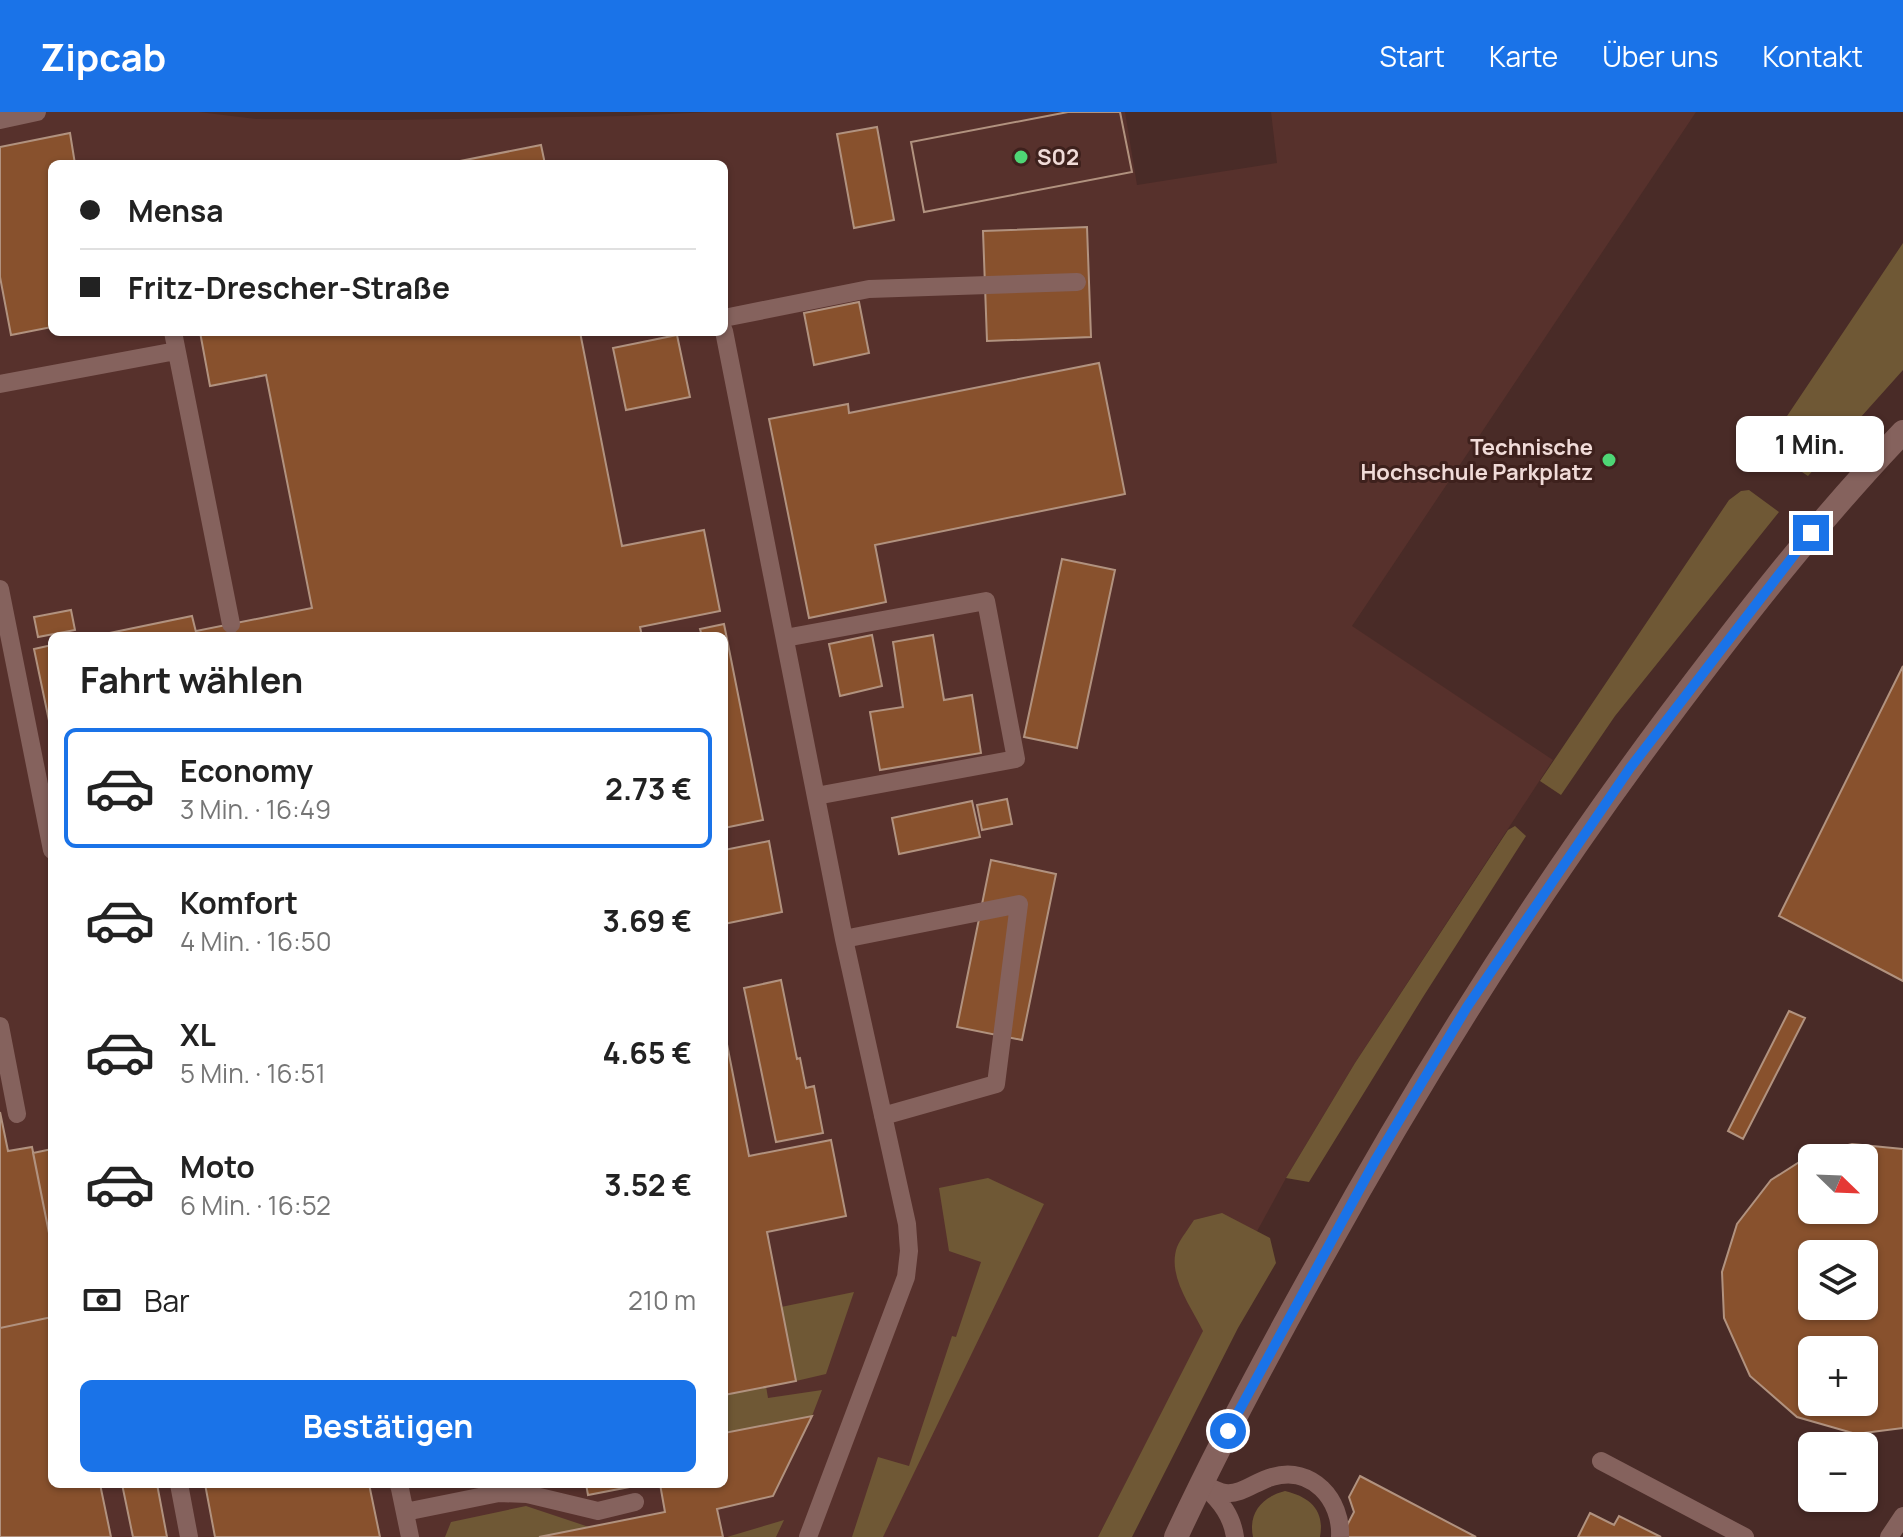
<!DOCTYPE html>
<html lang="de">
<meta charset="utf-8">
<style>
body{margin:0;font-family:Manrope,sans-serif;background:#f2f2f2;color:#222;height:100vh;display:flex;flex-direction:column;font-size:30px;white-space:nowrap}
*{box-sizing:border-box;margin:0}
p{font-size:26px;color:#767676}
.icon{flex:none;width:44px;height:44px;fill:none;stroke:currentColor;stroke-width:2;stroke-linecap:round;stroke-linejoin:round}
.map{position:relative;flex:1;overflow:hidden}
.panel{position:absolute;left:48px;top:520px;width:680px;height:856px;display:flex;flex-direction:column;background:#fff;border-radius:12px;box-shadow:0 2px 6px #0004}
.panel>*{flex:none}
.top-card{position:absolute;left:48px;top:48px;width:680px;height:176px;border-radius:12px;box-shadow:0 2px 6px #0004;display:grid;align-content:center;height:176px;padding:0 32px;background:#fff}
.needle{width:52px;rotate:113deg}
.tools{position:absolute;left:1798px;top:1032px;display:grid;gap:16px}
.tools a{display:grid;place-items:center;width:80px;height:80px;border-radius:12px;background:#fff;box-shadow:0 2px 6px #0004;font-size:40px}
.end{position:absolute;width:36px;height:36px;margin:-18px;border:10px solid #1a73e8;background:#fff;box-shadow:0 0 0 4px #fff}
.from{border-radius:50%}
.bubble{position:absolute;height:56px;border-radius:12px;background:#fff;box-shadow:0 2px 6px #0004;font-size:26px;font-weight:700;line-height:56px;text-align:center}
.top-card b{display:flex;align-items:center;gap:28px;height:76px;font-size:30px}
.top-card b+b{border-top:2px solid #e0e0e0}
.top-card i{width:20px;height:20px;background:#222}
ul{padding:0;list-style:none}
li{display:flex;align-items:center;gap:24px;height:120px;margin:0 16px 12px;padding:0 16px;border:4px solid transparent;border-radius:12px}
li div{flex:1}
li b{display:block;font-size:30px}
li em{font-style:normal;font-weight:700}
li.on{border-color:#1a73e8}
li>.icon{width:72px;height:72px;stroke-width:1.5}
h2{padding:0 32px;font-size:36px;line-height:96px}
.pay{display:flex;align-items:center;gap:20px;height:88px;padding:0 32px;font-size:30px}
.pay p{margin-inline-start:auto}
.cta{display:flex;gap:16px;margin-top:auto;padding:16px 32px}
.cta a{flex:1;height:92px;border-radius:12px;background:#1a73e8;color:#fff;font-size:32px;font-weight:700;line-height:92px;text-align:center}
header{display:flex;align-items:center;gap:48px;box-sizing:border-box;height:112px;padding:0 40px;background:#1a73e8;color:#fff}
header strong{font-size:38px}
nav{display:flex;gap:44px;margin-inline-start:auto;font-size:28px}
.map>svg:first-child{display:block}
</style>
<header>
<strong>Zipcab</strong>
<nav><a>Start</a><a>Karte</a><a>Über uns</a><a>Kontakt</a></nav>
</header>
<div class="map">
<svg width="1903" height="1425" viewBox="0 0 1903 1425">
<rect width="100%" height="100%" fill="#492b27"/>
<path fill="#57312c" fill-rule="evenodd" d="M0 0H199L257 7 388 8 626 4 710 0H1125L1137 73 1277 51 1271 0H1696L1352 514 1553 648 1355 951 1286 1066 1224 1180 1098 1425H0ZM52 52H724V220H52ZM52 524H724V1372H52Z"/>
<path fill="#6f5835" d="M1903 131V258L1808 364C1791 352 1771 343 1777 319Z
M1749 378 1779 400 1615 604 1561 683 1540 669 1729 388 1741 379Z
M1515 714 1526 724 1423 885 1309 1070 1286 1066 1355 951 1508 718Z
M988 1066 1044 1092 883 1425H852L878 1345 909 1354 952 1224 956 1225 981 1150 949 1139 939 1076Z
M1222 1101 1270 1126 1276 1151 1238 1216 1132 1425H1098L1203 1219C1191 1194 1167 1164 1177 1135 1181 1126 1189 1116 1194 1108Z
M854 1180 826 1262 796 1269 781 1195Z
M766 1274 768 1286 822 1278 812 1304 724 1321V1283Z
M1285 1379C1310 1385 1325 1398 1320 1425H1253C1248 1401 1262 1385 1285 1379Z
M526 1394 589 1415 539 1425H445L451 1410Z
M784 1408 776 1425H727Z"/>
<path fill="#88512d" stroke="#b1927f" stroke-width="2" fill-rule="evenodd" d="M1068 0H1120L1132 60 924 100 911 30Z
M1068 0H1120L1132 60 924 100 911 30Z
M877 15 894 108 854 116 837 22Z
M70 21 75 52H52V215L11 223 0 165V35Z
M541 33 545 52H445Z
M1087 115 1091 225 987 229 983 119Z
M859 190 869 241 814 253 804 201Z
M200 220H580L622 434 704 418 720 499 640 515 642 524H197L196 519 312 496 266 263 210 274Z
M677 223 690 285 626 298 613 236Z
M1099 251 1125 382 875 433 886 490 809 506 769 307 848 292 849 301Z
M1062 447 1115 458 1077 636 1024 625Z
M71 498 75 518 38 525 34 505Z
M192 504 197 524H95Z
M724 512 763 708 724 716V524H702L700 517Z
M872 523 882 574 840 584 829 532Z
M933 523 944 588 972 583 981 641 880 658 870 600 903 595 893 530Z
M52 533V623L34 537Z
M1903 554V869L1779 804Z
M1007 687 1012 712 982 718 977 693Z
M972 689 980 725 899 742 892 706Z
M769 729 782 800 724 812V738Z
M991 748 1056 762 1022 928 957 915Z
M781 868 797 947 800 946 806 976 814 974 823 1021 776 1030 744 876Z
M1789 899 1805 906 1743 1027 1728 1019Z
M724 917 749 1044 831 1028 846 1104 767 1120 796 1269 724 1283Z
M0 1000 8 1039 32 1035 52 1136V1205L0 1216Z
M1852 1032 1903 1037V1316L1856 1322 1797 1305 1750 1264 1724 1206 1722 1160 1737 1112 1771 1068 1812 1042ZM1812 1046H1864V1098H1812ZM1812 1142H1864V1194H1812ZM1812 1238H1864V1290H1812Z
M52 1037V1136L33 1041Z
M52 1205V1372H100L111 1425H0V1216Z
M812 1304 773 1384 717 1397 723 1425H539L665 1400 660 1372H724V1321Z
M1360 1364 1476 1425H1341L1354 1400 1349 1385Z
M122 1372H157L167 1425H133Z
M205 1372H369L380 1425H215Z
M586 1372H645L588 1383Z
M1590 1401 1614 1413 1619 1404 1661 1425H1578Z"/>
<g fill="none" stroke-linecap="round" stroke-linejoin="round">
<path stroke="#85625d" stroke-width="18" d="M0 8 37 0
M724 206 869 177 1077 170
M724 219 844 827 907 1112 909 1139 906 1165 808 1425
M173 220 231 512
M0 272 176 239
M0 477 52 738
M785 526 986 489 1016 647 816 684
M844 827 1019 792 996 972 883 1004
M0 914 17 1002
M1601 1349 1745 1425
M1201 1371C1208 1374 1217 1380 1225 1381 1242 1383 1256 1369 1272 1365 1312 1353 1342 1388 1340 1425
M179 1372 189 1425
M399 1372 410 1425
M1206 1376C1221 1390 1232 1404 1235 1425
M405 1400 499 1381 527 1382 598 1399 635 1390
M1889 1425 1903 1404"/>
<path stroke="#85625d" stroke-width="24" d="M1176 1425C1221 1328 1272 1234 1324 1141 1426 956 1539 778 1666 608 1741 508 1817 410 1903 320"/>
</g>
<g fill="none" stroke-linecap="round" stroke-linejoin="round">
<path stroke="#1a73e8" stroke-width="10" d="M1228 1319 1376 1047 1467 895 1630 656 1811 421"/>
</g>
<g fill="#4ed675" stroke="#3e211d" stroke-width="3">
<circle cx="1021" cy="45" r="8"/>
<circle cx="1609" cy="348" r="8"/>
</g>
<g text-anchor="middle" stroke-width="6" stroke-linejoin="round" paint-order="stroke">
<g font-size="22" font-weight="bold" fill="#f0dbd8" stroke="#3e211d" text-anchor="start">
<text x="1037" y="53">S02</text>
<text x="1593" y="343" text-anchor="end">Technische<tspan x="1593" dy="25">Hochschule Parkplatz</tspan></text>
</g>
</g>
</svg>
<div class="tools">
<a><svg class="needle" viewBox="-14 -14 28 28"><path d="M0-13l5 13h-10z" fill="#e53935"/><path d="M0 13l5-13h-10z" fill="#767676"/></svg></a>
<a><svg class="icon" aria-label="layers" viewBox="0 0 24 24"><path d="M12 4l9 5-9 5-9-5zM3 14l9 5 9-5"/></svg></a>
<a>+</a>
<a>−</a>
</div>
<i class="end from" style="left:1228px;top:1319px"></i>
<i class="end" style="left:1811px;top:421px"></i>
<div class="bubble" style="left:1736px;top:304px;width:148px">1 Min.</div>
<div class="top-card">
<b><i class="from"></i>Mensa</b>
<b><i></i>Fritz-Drescher-Straße</b>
</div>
<section class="panel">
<h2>Fahrt wählen</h2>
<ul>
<li class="on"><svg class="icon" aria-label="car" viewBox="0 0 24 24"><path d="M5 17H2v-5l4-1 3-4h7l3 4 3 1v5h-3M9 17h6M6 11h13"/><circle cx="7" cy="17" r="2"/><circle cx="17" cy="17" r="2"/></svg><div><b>Economy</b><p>3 Min. · 16:49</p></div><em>2.73 €</em></li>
<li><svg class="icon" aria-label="car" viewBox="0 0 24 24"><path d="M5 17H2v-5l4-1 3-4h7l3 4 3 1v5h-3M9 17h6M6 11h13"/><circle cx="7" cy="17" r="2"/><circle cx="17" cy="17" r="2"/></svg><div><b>Komfort</b><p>4 Min. · 16:50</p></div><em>3.69 €</em></li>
<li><svg class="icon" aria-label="car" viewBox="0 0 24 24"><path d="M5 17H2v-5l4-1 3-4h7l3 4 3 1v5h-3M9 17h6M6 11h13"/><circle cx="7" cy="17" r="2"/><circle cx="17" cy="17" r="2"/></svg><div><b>XL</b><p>5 Min. · 16:51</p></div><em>4.65 €</em></li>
<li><svg class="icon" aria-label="car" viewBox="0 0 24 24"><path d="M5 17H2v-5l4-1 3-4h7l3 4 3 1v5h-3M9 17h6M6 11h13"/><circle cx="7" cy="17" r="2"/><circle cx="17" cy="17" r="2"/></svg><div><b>Moto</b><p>6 Min. · 16:52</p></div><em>3.52 €</em></li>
</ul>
<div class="pay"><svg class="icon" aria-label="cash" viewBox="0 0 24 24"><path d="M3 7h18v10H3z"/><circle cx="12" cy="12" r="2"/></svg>Bar<p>210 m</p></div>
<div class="cta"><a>Bestätigen</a></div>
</section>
</div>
